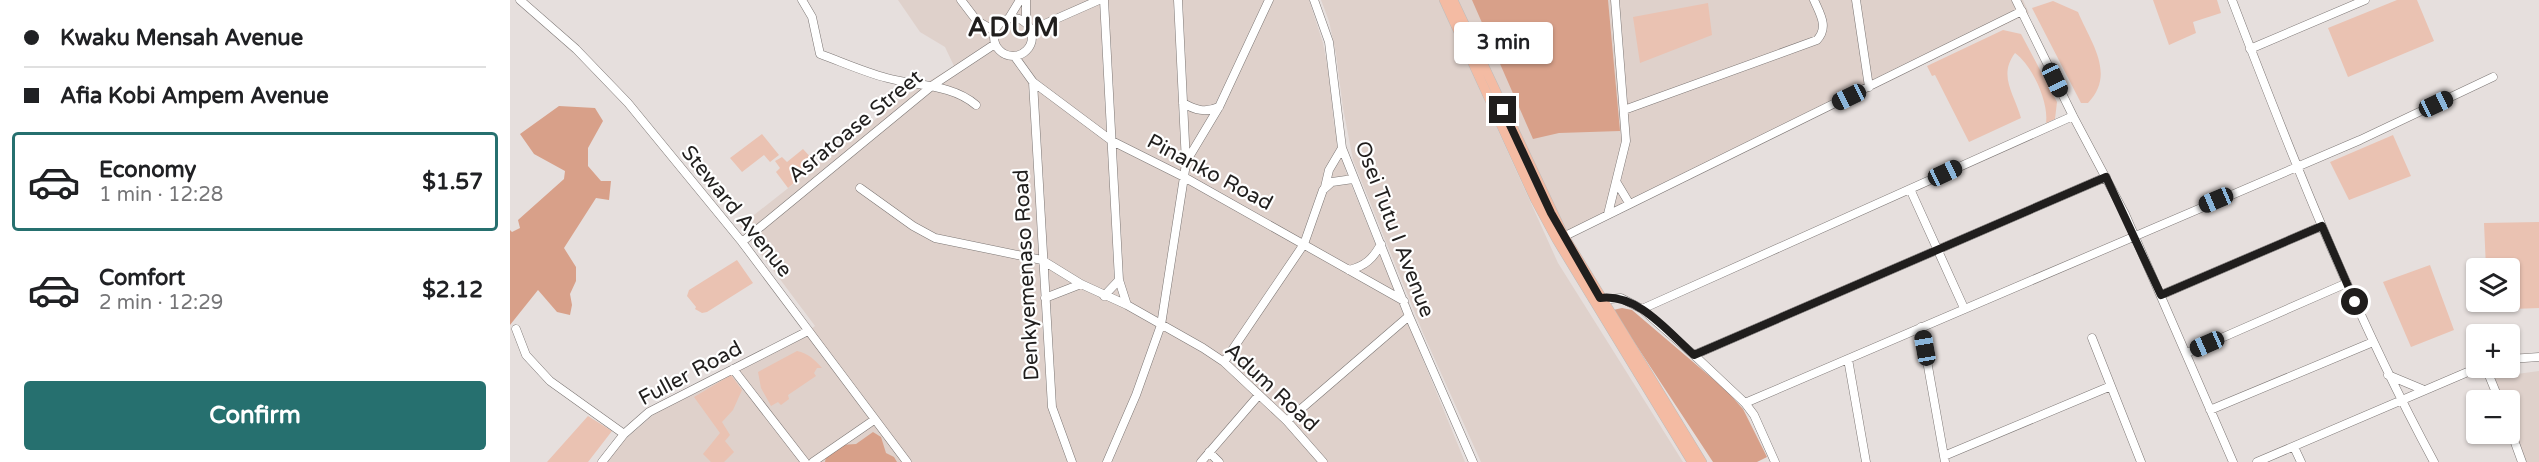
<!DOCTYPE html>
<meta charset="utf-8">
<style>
body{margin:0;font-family:"Varela Round",sans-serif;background:#f6f6f6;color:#202124;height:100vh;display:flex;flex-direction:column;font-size:22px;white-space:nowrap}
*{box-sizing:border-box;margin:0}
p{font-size:20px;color:#757577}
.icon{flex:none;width:33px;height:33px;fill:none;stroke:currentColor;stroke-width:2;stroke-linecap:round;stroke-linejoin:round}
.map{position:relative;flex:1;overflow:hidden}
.sheet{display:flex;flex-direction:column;background:#fff;width:510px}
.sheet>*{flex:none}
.hud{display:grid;align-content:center;height:132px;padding:0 24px;background:#fff}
.controls{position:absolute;left:1956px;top:258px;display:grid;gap:12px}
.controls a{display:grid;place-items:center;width:54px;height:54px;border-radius:6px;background:#fff;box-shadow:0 2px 4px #0004;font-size:30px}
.end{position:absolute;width:27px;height:27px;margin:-14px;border:8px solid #201e1d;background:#fff;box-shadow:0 0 0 3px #fff}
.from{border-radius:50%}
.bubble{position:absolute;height:42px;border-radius:6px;background:#fff;box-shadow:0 2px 4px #0004;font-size:20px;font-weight:800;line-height:42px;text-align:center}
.car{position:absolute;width:18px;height:36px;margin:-18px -9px;border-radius:8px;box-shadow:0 0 4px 2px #0007;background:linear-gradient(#222 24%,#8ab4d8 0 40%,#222 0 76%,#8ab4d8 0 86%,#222 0)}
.hud b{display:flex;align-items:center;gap:21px;height:57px;font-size:22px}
.hud b+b{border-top:2px solid #e0e0e0}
.hud i{width:15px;height:15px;background:#202124}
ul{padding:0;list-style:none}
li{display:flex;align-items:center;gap:18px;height:99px;margin:0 12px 9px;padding:0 12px;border:3px solid transparent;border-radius:6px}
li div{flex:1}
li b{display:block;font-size:22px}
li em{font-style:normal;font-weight:800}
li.selected{border-color:#26706f}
li>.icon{width:54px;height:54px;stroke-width:1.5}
.primary-button{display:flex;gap:12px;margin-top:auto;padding:12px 24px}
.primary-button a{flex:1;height:69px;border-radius:6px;background:#26706f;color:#fff;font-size:24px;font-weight:800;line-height:69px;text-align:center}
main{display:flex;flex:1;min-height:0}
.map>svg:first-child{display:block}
</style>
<main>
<section class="sheet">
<div class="hud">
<b><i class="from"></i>Kwaku Mensah Avenue</b>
<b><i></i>Afia Kobi Ampem Avenue</b>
</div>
<ul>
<li class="selected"><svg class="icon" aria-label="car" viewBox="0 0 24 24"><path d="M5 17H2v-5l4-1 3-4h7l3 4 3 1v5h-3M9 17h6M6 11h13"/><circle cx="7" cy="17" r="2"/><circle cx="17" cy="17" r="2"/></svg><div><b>Economy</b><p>1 min · 12:28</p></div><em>$1.57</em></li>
<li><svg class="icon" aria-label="car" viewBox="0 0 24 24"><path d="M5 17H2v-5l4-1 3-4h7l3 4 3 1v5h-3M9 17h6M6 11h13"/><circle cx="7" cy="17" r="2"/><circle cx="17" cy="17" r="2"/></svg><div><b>Comfort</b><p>2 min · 12:29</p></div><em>$2.12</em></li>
</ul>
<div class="primary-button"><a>Confirm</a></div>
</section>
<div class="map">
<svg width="2029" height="462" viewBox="0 0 2029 462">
<rect width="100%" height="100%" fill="#e6dfdd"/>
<path fill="#dfd1cb" d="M388 0H799L813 43 819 74 824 124 836 172 955 462H97L111 443 150 409 278 346 305 326 230 226 395 96 444 66 435 47 410 32Z
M811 0H929L1048 263 1173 462H971L913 333 843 160 833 108 826 54 819 21Z
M942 0H1513L1519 13 1059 237Z
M2029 371V462H2015L2000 422V400H1991L1983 374 1990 372 1992 376Z"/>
<path fill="#eac2b2" d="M1643 0H1707L1711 13 1683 22 1686 33 1659 45Z
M1887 0H1907L1924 41 1838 77 1818 28Z
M1543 1 1568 12C1581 43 1606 74 1578 103H1571L1522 8Z
M1198 3 1202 35 1130 63 1123 17Z
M1493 30 1511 34 1547 102 1545 119 1536 123C1539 102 1522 65 1505 53 1488 76 1504 93 1511 118L1459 142 1425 75 1422 76 1417 66Z
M252 134 269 155 260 162 254 155 232 172 220 158Z
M1883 135 1901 176 1839 200 1820 162Z
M293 149 305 162 304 166 278 188 266 172 270 168 265 161 272 157 277 162Z
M2029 222V308L1977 310V302H2000V268H1976L1974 223Z
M227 260 243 283 197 312 192 313 185 309 186 307 177 296 179 290Z
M1920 265 1944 330 1901 347 1873 282Z
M287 351C298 353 305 360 312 368H307L304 373 306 376 278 395 279 399 271 405 268 402 261 406 251 388 248 372Z
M221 375 232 390 223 410 212 422 220 435 215 441 224 452 214 462H201L193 454 210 433 184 397Z
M78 416 102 431 78 462H37Z"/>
<path fill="#d8a089" d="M962 0H1098L1110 131 1049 133 1023 139Z
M49 106 85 108 93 121 78 148V166L91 181H101L99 200 86 198 54 248 66 267V281L60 294 62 305 60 315 47 312 28 290 0 325V230L2 232 10 228 8 220 54 179 55 171 24 154 10 134Z
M1112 308 1122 310 1216 390 1233 409 1257 457 1247 462H1203L1103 310Z
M363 432 371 437 376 453 384 457 387 462H315L316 456 331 445 346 444Z"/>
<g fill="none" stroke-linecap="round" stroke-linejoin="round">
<defs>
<path id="minor" d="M10 0 66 49 118 103 232 242 397 462
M292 0 302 17 310 54C332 62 354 72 377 78 406 86 442 84 466 105
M451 0 467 21 485 31
M594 0 609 280 617 305
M804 0 819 42 832 148 899 316 963 462
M1346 0 1359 87
M1506 0 1563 116 1615 214 1723 462
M1722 0C1782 157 1844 314 1924 462
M484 37a19 19 0 1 1 38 0a19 19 0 1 1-38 0Z
M499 18 510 0
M516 22V0
M521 30 589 0
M1740 49 1855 0
M505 57 523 82 602 141 674 177 894 301
M523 82 542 407 562 462
M673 103C685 110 695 113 709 107
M1114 110 1307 40C1319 27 1310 14 1304 0
M676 162 709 107 759 0
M1107 183 1119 203
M815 187 819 170 832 148
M350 188 403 226 425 238 532 260 571 284 617 305 693 348 714 362 777 421 813 462
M1400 189 1454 308
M1098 214 1116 141 1105 0
M1051 238 1512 11
M232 242 423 85 485 44
M839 270C855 266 863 259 871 244
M1651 295 1812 226
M594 296 609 280
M535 298 571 284
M1088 300 1111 298 1132 309 1184 355 1235 403 1244 415 1265 462
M1132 309 1563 116
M1411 327 1435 462
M6 329 16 355 40 381 114 434
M1582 338 1631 462
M1677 353 1837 283
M1184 355 1596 177
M1338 359 1356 462
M2000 359 2029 357
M714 362 794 244 813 190 822 182 843 179
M1976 368 1989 400
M223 369 295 462
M1878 375 1914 390
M1235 403 1850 140 1983 77
M1700 410 1863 342
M777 421 899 316
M2000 429 2012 462
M1784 447 1791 462
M699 452 709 462
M1434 456 1601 386
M92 462 114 434 139 412 298 331
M303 462 364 420
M597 462 626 395 651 325 674 177 676 163 668 0
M691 462 748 396
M1747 462 1967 368"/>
<path id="major" d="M934 0 1025 199 1047 240 1182 462
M943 0 1054 236 1192 462"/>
</defs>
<use href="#minor" stroke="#7c7674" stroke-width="9"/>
<use href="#major" stroke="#bcbcbb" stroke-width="10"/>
<use href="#minor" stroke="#fff" stroke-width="8"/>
<use href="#major" stroke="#f4bba3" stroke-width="9"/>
</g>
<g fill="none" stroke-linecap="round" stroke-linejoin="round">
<path stroke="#201e1d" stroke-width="8" d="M993 110 1041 213 1090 298C1128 293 1158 332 1184 355L1596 177 1651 295 1812 226 1845 302"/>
</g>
<g text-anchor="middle" stroke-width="4.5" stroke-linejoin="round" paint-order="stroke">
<g font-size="21" fill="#201e1d" stroke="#fff">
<text transform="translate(345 126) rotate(-39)" y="7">Asratoase Street</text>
<text transform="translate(700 172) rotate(28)" y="7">Pinanko Road</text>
<text transform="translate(227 211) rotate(51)" y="7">Steward Avenue</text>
<text transform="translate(885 229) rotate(69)" y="7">Osei Tutu I Avenue</text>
<text transform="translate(516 275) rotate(-93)" y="7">Denkyemenaso Road</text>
<text transform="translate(180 373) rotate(-28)" y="7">Fuller Road</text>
<text transform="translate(762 387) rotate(43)" y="7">Adum Road</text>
</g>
<g font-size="27" font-weight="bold" letter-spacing="1.5" fill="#201e1d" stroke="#fff">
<text x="504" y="36">ADUM</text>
</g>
</g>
</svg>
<div class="controls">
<a><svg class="icon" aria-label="layers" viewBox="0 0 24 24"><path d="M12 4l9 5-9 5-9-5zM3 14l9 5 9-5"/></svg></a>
<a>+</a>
<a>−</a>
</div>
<i class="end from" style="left:1845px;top:302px"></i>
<i class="end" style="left:993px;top:110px"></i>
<div class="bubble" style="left:944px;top:22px;width:99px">3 min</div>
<i class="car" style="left:1545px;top:80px;rotate:155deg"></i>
<i class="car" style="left:1339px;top:97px;rotate:244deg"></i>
<i class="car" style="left:1926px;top:104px;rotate:65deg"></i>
<i class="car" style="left:1435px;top:173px;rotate:65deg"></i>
<i class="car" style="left:1706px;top:200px;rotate:247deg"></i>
<i class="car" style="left:1697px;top:344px;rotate:246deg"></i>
<i class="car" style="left:1415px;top:348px;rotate:350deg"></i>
</div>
</main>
